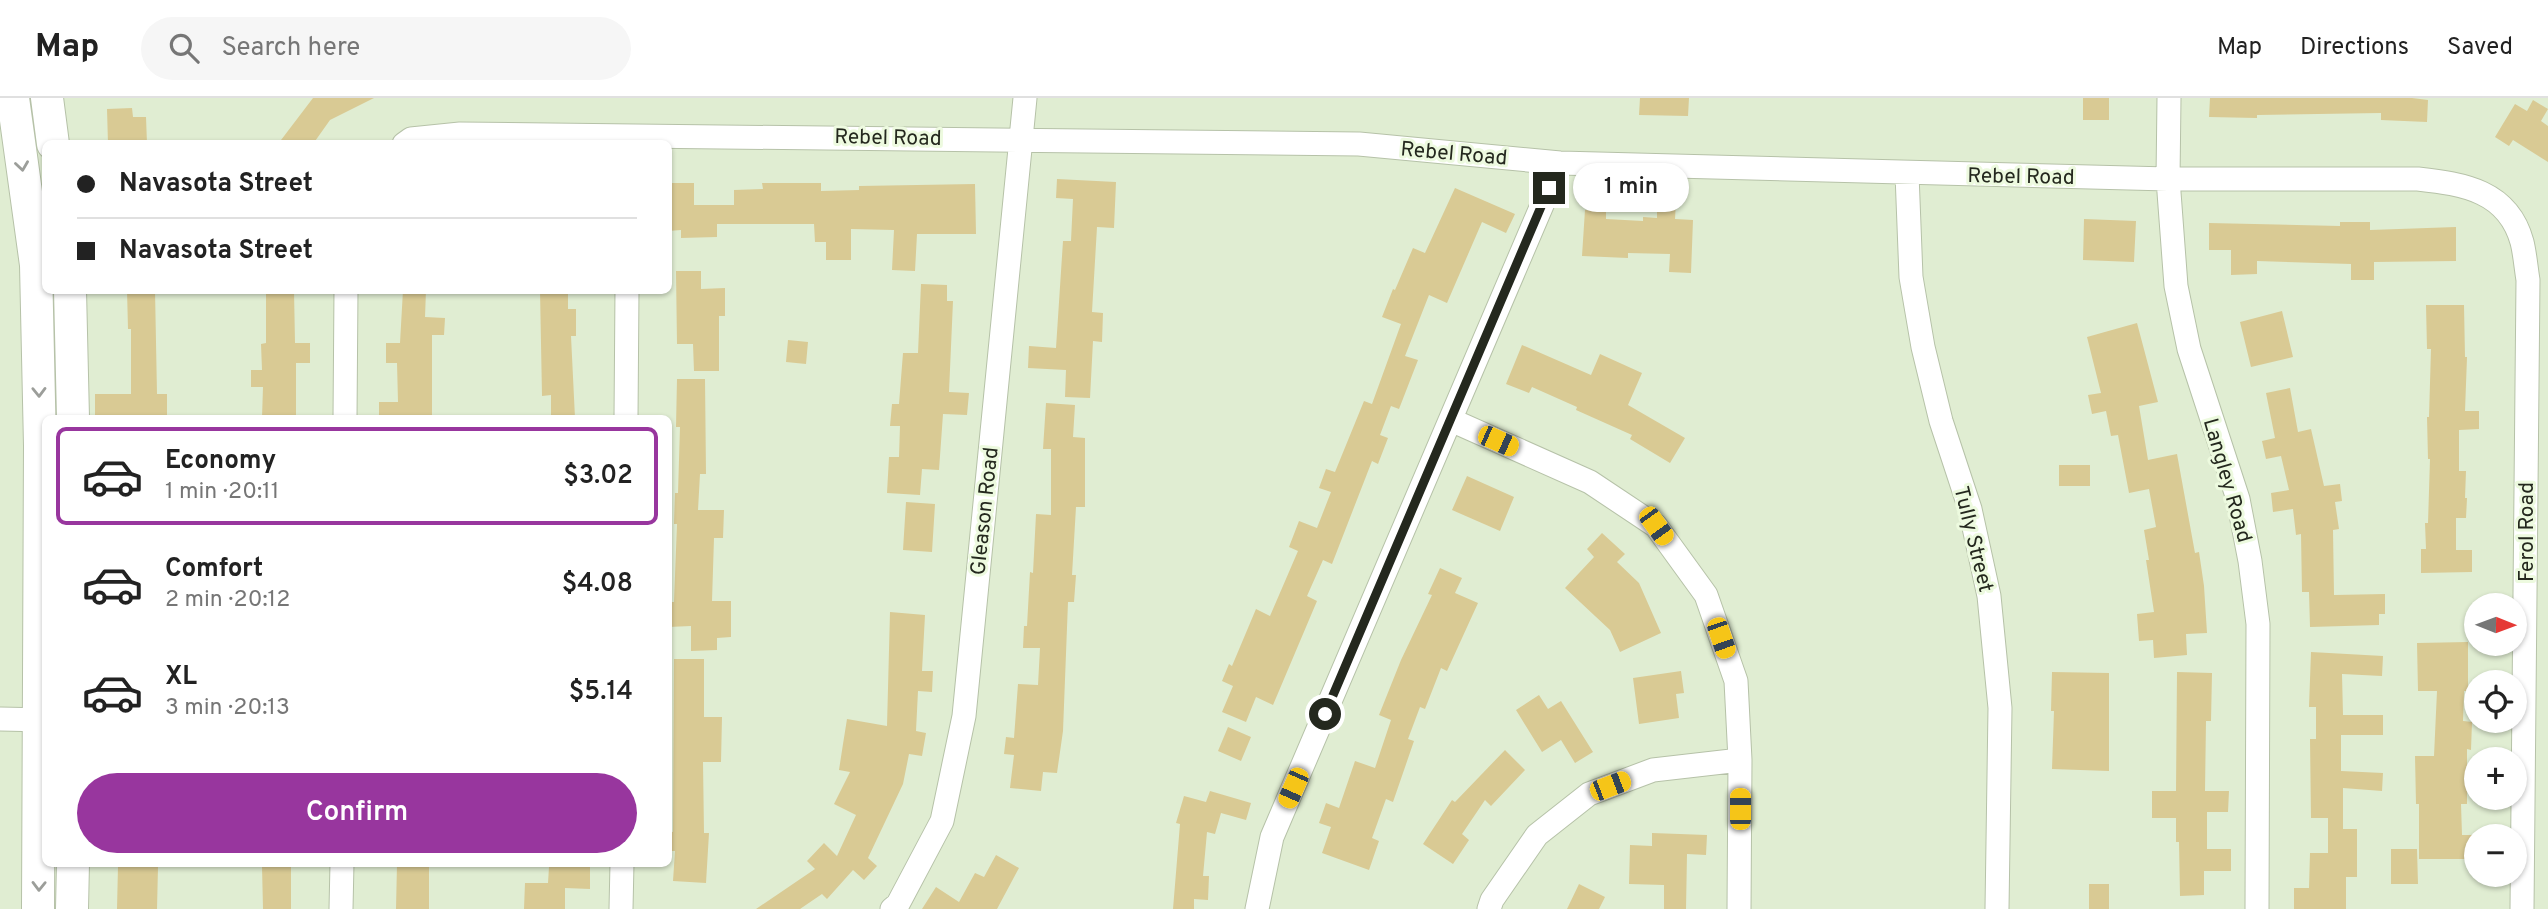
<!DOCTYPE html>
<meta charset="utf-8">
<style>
body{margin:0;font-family:Overpass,sans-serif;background:#f6f6f6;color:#222;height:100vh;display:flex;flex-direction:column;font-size:26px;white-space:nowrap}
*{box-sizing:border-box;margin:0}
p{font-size:23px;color:#767676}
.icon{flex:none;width:38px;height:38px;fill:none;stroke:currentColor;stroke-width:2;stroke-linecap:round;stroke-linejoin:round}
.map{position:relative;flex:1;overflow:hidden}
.sheet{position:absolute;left:42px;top:317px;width:630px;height:452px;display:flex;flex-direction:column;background:#fff;border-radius:10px;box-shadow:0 2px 5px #0004}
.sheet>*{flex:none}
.top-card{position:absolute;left:42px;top:42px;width:630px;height:154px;border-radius:10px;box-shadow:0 2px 5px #0004;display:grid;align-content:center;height:154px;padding:0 35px;background:#fff}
.needle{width:46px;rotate:91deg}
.controls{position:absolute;left:2464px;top:495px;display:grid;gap:14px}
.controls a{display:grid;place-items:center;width:63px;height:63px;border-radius:50%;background:#fff;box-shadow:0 2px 5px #0004;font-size:35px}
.end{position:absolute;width:32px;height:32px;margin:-16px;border:9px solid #24281e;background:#fff;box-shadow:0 0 0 4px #fff}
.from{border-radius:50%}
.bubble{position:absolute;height:49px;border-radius:24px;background:#fff;box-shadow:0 2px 5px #0004;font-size:23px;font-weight:600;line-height:49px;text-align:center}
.car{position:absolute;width:21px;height:42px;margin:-21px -10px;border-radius:9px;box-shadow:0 0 5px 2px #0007;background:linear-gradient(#f5c518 24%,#345 0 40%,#f5c518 0 76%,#345 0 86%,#f5c518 0)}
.top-card b{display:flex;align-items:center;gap:24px;height:66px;font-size:26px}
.top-card b+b{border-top:2px solid #e0e0e0}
.top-card i{width:18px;height:18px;background:#222}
ul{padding:12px 0 0;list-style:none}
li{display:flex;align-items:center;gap:21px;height:98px;margin:0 14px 10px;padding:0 21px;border:4px solid transparent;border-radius:10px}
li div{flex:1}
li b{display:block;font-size:26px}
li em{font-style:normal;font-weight:600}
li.on{border-color:#98369e}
li>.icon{width:63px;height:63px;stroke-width:1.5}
.action{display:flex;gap:14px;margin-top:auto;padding:14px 35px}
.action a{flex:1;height:80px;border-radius:42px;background:#98369e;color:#fff;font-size:28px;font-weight:600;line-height:80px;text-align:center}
header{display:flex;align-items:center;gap:42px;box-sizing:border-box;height:98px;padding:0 35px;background:#fff;border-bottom:2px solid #e0e0e0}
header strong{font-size:33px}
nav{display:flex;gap:38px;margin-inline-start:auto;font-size:24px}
.search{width:490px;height:63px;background:#f6f6f6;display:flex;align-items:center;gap:18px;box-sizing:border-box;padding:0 24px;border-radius:38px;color:#767676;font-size:26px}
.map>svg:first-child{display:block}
</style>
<header>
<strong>Map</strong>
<div class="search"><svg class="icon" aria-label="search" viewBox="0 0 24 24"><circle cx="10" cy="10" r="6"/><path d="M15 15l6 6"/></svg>Search here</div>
<nav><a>Map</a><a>Directions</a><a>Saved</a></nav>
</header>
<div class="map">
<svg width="2548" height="811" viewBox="0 0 2548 811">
<rect width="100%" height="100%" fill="#e0edd2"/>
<path fill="#d9ca94" d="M313 0H374L330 22 313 46H278Z
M1640 0H1689L1688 18 1639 17Z
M2083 0H2109V22H2083Z
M2210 0H2412L2428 2 2427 24 2381 22V15L2257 17V20L2209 19Z
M2533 2 2548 11 2541 23 2548 28V64L2513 42 2509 48 2495 39 2515 6 2527 13Z
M132 10 133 19H146L147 46H108L107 11Z
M1057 81 1116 84 1114 130 1097 129 1092 214 1103 215 1102 244 1093 243 1090 300 1065 299 1066 272 1028 270 1029 248 1056 250 1063 143H1071L1073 101 1056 100Z
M668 85H694V107H734V92L763 91 762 85H821V93L859 92V88L975 86 976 136H917L915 173 892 172 894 132 851 131V162H826V144H815L814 126H717V139L681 140V132L668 133Z
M1455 90 1515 116 1506 135 1482 124 1447 205 1429 197 1405 258 1418 262 1399 311 1391 308 1380 337 1388 340 1378 366 1372 363 1332 466 1323 462 1307 498 1317 503 1273 607 1256 599 1246 624 1222 614 1233 588 1222 583 1229 566 1232 568 1256 511 1270 518 1298 453 1289 449 1299 423 1317 430 1331 394 1319 390 1326 371 1335 374 1364 303 1372 306 1401 226 1382 219 1393 191 1395 192 1413 150 1425 155Z
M1657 103H1676L1675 121 1693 122 1691 175 1669 174 1670 156 1628 155V160L1582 158 1585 112 1606 113V121L1643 123V119L1657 120Z
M2084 121 2136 123 2134 164 2083 162Z
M2340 124H2370V132L2456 129V163L2374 164V182H2351V166L2257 163V176L2231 177V152H2209V125L2340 128Z
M676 173H701V191L725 190V218H719V273H694L693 246H677Z
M921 186 947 187V203H953L949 294 969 295 967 317 943 316 939 372 922 371 920 397 887 395 889 359H899L900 328H890L892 306H899L903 255H918Z
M127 192H155L157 296H167V320H95V296H131V231H128Z
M266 192H294L295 245H310V265H296V320H262L263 289H251V272H262L261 246 266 245Z
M403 192H426L425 219 445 220 444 237H432V320H379V304H398L397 265H386V245H400Z
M540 192H568V211H576V238H571L575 320H551V297L542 298Z
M2426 207H2464L2465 259H2467L2465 313H2479V331L2459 332V373H2466L2465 400H2467L2466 420H2456V452H2472V474L2421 475V451H2426L2425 425H2428L2430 361H2428L2427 319H2429L2431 251H2427Z
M2282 213 2293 259 2251 269 2240 224Z
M2137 225 2158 304 2139 308 2148 362 2177 356 2195 455 2199 454 2204 488 2207 535 2186 536 2187 557 2154 560 2153 542 2139 543 2137 516 2154 514 2146 462H2149L2144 432 2156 429 2149 391 2129 395 2118 337 2111 338 2106 313 2092 316 2088 297 2101 295 2087 239Z
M788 242 808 244 806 266 786 264Z
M1522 247 1591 277 1600 256 1642 275 1628 307 1685 340 1670 365 1630 341 1632 337 1576 312 1577 309 1532 289 1529 295 1506 286Z
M677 281H705L706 376H700L698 412H724L723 440H714L712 503H731V539L717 540V552L691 553V528L668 529V504H674L677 426H674L675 395H678L680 329H676Z
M2290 290 2298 334 2311 331 2324 388 2340 386 2342 403 2335 404 2339 431 2333 432 2334 497 2385 496V516H2379V527L2310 529 2309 494H2302L2301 436 2296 437 2293 411 2273 414 2271 395 2289 392 2281 358 2266 361 2262 343 2275 340 2266 295Z
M1046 305 1075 307 1073 339 1085 340V409H1076L1072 477H1076L1074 504H1068L1063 633 1057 675 1043 674 1041 693 1010 690 1014 657 1004 656 1006 639 1014 640 1018 586 1038 587 1040 550H1023L1024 528H1027L1030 474 1033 475 1036 416 1051 417V351H1043Z
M2059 367H2090V388H2059Z
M1467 378 1514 399 1500 433 1452 412Z
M906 404 935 406 932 454 903 452Z
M1602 435 1625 456 1617 464 1639 485 1661 535 1620 554 1610 532 1565 490 1594 459 1587 451Z
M1440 470 1462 480 1455 495 1478 505 1447 573 1441 570 1425 611 1420 609 1408 641 1414 643 1393 704 1386 701 1372 740 1379 743 1369 772 1322 755 1331 729 1319 725 1326 705 1339 710 1355 663 1375 670 1391 622 1379 617 1401 562 1432 497 1428 496Z
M890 514 925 517 922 573H933L932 594 918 593 916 633 926 635 922 658 909 656 903 686 868 760 877 768 864 782 853 772 827 801 822 796 800 811H756L815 771 807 763 824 745 837 758 856 717 834 706 850 674 839 672 843 646 847 621 887 628Z
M2468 544V593H2464L2463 623 2472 624 2471 652 2467 651V706H2461L2462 737H2472V761H2419V706H2416L2415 658H2434L2437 593H2418L2417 545Z
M2311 554 2383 558 2382 578 2342 576 2343 617H2383V637H2341V673L2383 675 2382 693 2343 690V731H2357V779H2346V811H2294V790H2309L2310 755H2328V720H2311L2310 641H2316V609H2309Z
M674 561H704V619H722L721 664H703L704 735H709L706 785 673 783 675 753H668V733L673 734Z
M1681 573 1684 595 1676 596 1679 620 1639 626 1633 580Z
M2052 574 2109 575V673L2052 671 2054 613H2051Z
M2177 574 2212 575 2211 623H2206L2205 693H2229L2228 714H2207V751H2231V773H2204V797L2180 798 2179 744H2176V720H2152V693H2176Z
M1539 597 1548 611 1561 603 1593 654 1575 665 1561 642 1542 654 1516 612Z
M1228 629 1251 639 1241 663 1218 653Z
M1505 652 1525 672 1491 708 1485 702 1462 736 1469 742 1453 766 1423 746 1452 702 1455 704Z
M1210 693 1251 705 1246 722 1221 715 1215 736 1207 734 1203 778H1209L1208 802 1194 801V811H1173L1180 726 1176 725 1184 698 1206 704Z
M1652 735 1707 737 1706 757 1687 756 1686 811H1664V787L1629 786 1630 747 1652 748Z
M2391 751H2417L2418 786H2391Z
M996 757 1019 770 997 811H922L936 789 959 804 975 775 984 779Z
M397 766H429V811H396Z
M118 768 158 769 157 811H117Z
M262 768H291V811H263Z
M549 769H590V791L565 790V811H524L525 785H548Z
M1579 786 1605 799 1599 811H1567Z
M2089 786H2109V811H2089Z"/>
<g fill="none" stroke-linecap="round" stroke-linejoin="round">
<defs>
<path id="street" d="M2169 0 2168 81 2176 188 2189 251 2238 401 2250 463 2258 526 2257 811
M404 46 411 41 460 36 1359 46 1560 65 2168 81H2418C2464 86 2508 93 2522 144 2525 156 2526 170 2528 182L2522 811
M1907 76 1911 179 1923 249 1941 323 1970 411 1989 498 2000 610 1997 811
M345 320 346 192
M626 320 627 192
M1451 322 1590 384 1656 428 1706 497 1736 583 1740 662 1739 811
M0 621 46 622
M341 811 342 765
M621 811 622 765
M892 811 898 806 942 723 964 618 1025 0
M1257 811 1272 739 1560 65
M1489 811 1492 802 1537 737 1589 696 1653 672 1740 662"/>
<path id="secondary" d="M13 0 36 167 40 348 38 811
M47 0 53 46
M70 192 73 320
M72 811 73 765"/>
</defs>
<use href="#street" stroke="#b6c2a8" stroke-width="25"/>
<use href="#secondary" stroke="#b6c2a8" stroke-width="34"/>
<use href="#street" stroke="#fff" stroke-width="23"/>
<use href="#secondary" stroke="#fff" stroke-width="32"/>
</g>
<defs><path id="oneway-chevron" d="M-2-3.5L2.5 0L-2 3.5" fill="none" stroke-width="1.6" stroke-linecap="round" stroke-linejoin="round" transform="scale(1.75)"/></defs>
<g stroke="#9c9e9a">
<use href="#oneway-chevron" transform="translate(22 68) rotate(82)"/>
<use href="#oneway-chevron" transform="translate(39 294) rotate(89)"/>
<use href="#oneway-chevron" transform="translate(39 788) rotate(91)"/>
</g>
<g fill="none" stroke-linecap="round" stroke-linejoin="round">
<path stroke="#24281e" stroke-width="9" d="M1325 616 1549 90"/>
</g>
<g text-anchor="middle" stroke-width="6" stroke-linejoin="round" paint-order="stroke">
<g font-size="21" fill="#24281e" stroke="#edfadf">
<text transform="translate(888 39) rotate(1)" y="7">Rebel Road</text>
<text transform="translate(1454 55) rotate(5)" y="7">Rebel Road</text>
<text transform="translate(2021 78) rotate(1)" y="7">Rebel Road</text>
<text transform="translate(2228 382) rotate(74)" y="7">Langley Road</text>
<text transform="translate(984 413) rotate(-84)" y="7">Gleason Road</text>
<text transform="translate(2526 434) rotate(-90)" y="7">Ferol Road</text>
<text transform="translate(1974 441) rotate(76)" y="7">Tully Street</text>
</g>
</g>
</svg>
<div class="controls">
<a><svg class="needle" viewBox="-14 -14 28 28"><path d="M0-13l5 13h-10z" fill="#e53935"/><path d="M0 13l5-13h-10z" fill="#767676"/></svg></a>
<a><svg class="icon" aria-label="locate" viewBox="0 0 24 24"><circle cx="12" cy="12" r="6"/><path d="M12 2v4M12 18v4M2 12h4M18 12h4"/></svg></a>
<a>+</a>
<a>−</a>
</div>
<i class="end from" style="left:1325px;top:616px"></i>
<i class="end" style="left:1549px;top:90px"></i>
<div class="bubble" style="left:1573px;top:65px;width:116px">1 min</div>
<i class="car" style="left:1498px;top:343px;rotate:114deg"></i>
<i class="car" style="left:1656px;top:428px;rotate:144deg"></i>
<i class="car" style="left:1721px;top:540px;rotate:161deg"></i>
<i class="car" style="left:1610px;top:688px;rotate:69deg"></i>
<i class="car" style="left:1293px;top:690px;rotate:204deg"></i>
<i class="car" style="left:1740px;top:711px;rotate:0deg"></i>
<div class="top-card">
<b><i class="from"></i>Navasota Street</b>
<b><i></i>Navasota Street</b>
</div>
<section class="sheet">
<ul>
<li class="on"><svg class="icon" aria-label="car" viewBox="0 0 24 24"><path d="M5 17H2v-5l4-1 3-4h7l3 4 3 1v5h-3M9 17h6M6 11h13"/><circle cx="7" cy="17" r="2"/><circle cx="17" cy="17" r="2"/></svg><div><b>Economy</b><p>1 min · 20:11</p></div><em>$3.02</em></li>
<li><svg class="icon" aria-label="car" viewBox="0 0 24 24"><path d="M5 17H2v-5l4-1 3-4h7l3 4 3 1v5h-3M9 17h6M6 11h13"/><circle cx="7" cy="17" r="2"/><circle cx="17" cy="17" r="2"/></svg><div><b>Comfort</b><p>2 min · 20:12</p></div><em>$4.08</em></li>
<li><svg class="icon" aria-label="car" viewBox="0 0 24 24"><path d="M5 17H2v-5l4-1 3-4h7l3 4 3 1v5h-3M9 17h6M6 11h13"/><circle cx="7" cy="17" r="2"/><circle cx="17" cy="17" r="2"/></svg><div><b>XL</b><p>3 min · 20:13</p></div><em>$5.14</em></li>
</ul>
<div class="action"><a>Confirm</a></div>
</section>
</div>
